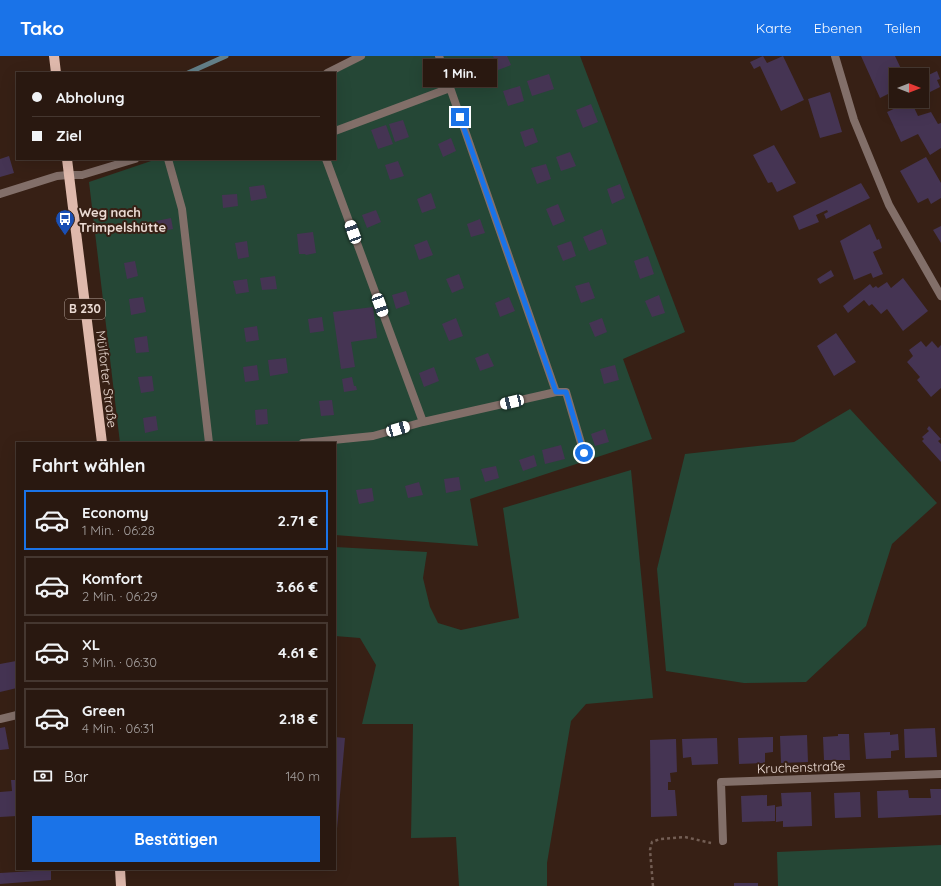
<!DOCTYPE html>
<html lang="de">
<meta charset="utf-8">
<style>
body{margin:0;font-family:Quicksand,sans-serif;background:#312119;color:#f1f3f6;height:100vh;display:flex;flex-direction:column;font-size:15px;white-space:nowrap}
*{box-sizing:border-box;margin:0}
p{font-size:13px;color:#a5a09f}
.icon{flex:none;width:22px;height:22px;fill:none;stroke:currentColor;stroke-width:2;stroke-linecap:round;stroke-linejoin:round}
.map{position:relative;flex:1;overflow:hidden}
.sheet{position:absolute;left:16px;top:386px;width:320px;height:428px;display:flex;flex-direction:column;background:#291810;border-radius:0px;box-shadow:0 4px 16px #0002,0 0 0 1px #453730}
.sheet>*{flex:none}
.banner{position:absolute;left:16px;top:16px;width:320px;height:88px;border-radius:0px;box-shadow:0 4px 16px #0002,0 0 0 1px #453730;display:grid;align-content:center;height:88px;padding:0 16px;background:#291810}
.needle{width:26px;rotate:90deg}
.tools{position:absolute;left:889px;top:12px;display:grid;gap:8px}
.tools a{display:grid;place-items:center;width:40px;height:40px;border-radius:0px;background:#291810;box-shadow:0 4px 16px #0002,0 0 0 1px #453730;font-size:20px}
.end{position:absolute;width:18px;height:18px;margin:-9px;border:5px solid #1a73e8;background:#fff;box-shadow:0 0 0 2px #fff}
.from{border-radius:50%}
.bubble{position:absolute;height:28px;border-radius:0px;background:#291810;box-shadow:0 4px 16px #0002,0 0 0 1px #453730;font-size:13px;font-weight:700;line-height:28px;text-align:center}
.car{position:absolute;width:12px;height:24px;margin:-12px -6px;border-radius:5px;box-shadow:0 0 3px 1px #0007;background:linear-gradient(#fff 24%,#345 0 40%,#fff 0 76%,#345 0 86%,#fff 0)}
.banner b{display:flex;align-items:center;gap:14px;height:38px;font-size:15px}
.banner b+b{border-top:1px solid #453730}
.banner i{width:10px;height:10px;background:#f1f3f6}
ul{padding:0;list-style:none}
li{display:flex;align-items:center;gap:12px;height:60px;margin:0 8px 6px;padding:0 8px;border:2px solid #453730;border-radius:0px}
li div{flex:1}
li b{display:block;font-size:15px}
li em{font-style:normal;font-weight:700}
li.current{border-color:#1a73e8}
li>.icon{width:36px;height:36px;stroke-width:1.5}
h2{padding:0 16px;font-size:18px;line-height:48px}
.pay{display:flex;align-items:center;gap:10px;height:44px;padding:0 16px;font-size:15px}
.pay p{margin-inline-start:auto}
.action{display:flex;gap:8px;margin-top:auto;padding:8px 16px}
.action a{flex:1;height:46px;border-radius:0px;background:#1a73e8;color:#fff;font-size:16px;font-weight:700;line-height:46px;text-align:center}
header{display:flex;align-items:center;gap:24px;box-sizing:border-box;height:56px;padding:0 20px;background:#1a73e8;color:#fff}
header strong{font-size:19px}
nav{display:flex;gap:22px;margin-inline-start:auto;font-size:14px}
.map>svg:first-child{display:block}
</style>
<header>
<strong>Tako</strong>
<nav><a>Karte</a><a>Ebenen</a><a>Teilen</a></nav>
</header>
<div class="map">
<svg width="941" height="830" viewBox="0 0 941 830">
<rect width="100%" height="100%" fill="#372015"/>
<path fill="#254736" d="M364 0H580L685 276 623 303 652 383 470 443 478 490 335 479V387H120L89 126 157 103H335V17Z
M850 353 937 447 892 488 866 570 806 626 744 627 666 615 657 513 685 398 794 386Z
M631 414 653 642 586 648 571 665 547 807V830H459L456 781 411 782 413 668H362L376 609 360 582 335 580V491L427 496 423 522 430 551 438 567 461 574 519 562 503 452Z
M941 789V830H778L777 796Z"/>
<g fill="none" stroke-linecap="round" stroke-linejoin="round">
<path stroke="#637f88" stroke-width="5" d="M188 17 226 0"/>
</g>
<path fill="#453453" d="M493 0H507L511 9 498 14Z
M763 0 767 7 783 0 804 44 781 55 760 10 754 13 750 6Z
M861 0H895L904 19 909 16 910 19H896V34L880 42Z
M937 15 940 23 937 24 940 31 922 40V22Z
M549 18 554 33 532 40 527 25Z
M520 30 524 45 508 50 503 35Z
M830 36 842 76 820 82 808 43Z
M911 45 918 60 931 56 938 68 941 67V92L930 99 918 78 901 86 887 56Z
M591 48 598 66 583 72 576 54Z
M403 64 409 81 395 86 389 68Z
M386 69 393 88 378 93 371 74Z
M533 72 538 86 525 91 520 76Z
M451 82 456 95 443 101 438 88Z
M774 89 796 127 777 136 772 126 768 127 753 99Z
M570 96 576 110 561 115 556 101Z
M9 100 14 117 0 121V103Z
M926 101 941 127V142L931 148 928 142 918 147 900 115Z
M398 105 404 120 390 124 385 109Z
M546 108 551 123 537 128 531 112Z
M861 127 870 142 826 163 824 158 828 156 827 154 816 159 819 166 799 174 793 160Z
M620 128 625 142 612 148 607 133Z
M264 129 267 142 251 145 249 131Z
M431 137 436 152 422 157 417 143Z
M237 138 238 150 223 152 222 139Z
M558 148 565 165 553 170 546 153Z
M376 154 381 166 367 172 362 159Z
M171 162 173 173 158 176 156 165Z
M480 163 485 177 471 181 467 168Z
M870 168 877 184 879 183 882 192 873 196 883 218 873 222 871 217 854 224 840 185Z
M941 170V187L933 174Z
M602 173 607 188 589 195 583 181Z
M313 176 316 197 306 199 305 198H299L297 178Z
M427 184 433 199 419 204 414 189Z
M247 185 249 201 238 203 235 187Z
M571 185 576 200 563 205 557 190Z
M648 200 654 218 640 223 634 205Z
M135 205 138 220 127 223 124 207Z
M831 214 834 220 820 228 817 223Z
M459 218 464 232 452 237 446 223Z
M275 220 277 233 262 234 260 222Z
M903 222 928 255 903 275 887 253 881 258 872 248 869 250 864 244 848 257 843 250 870 228 873 232 876 230 878 232 887 226 891 232Z
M247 223 249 236 236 238 233 225Z
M589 226 595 242 581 247 575 230Z
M406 235 410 248 396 253 392 239Z
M659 239 665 257 652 261 645 245Z
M143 241 146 256 131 259 129 243Z
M509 241 515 255 500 261 495 247Z
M373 251 377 282 351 286 355 311 341 313 333 256Z
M322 261 324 275 310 277 308 263Z
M456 262 463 280 449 285 442 268Z
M602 262 607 276 595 281 589 267Z
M257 270 259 284 246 286 244 272Z
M836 277 856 306 834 320 817 290Z
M147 280 149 296 136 297 134 282Z
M921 285 926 291 932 285 938 292 941 289V332L931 341 917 324 920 321 907 306 913 300 909 294Z
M488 297 494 310 480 315 475 302Z
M286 302 288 317 270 320 268 304Z
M257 309 259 324 245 326 243 311Z
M615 309 619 324 604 328 600 313Z
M434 311 439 325 424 331 419 317Z
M152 320 154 335 141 337 138 321Z
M352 321 354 330H356L357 334 344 336 342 323Z
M332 344 334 359 321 360 319 345Z
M267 353 268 368 256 369 255 354Z
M156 360 158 374 145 377 143 362Z
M929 370 941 383 938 385 941 388V406L922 385 924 383 922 381 929 375 927 373Z
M605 373 609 386 595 390 591 378Z
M561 389 565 403 545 408 542 394Z
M534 399 537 410 523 415 519 404Z
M496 410 499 422 485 426 481 413Z
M459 421 461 434 446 437 444 423Z
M419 426 423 439 408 442 405 430Z
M372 432 374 445 359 448 356 434Z
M16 605 17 632 0 636V608Z
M5 671 9 693 0 694V672Z
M935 672 937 701 905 702 904 673Z
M890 676V679L898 678 899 694 891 695V702L866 703 864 677Z
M838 678H849L850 704H824L823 681 838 680Z
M807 679 808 706 781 707 780 680Z
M335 681 345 682 336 784H335Z
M773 681V696L765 697V707L739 708 738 682Z
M717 682 718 708 692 709 691 701 683 702 682 683Z
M676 683 677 716 670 717 671 726H668V734H675L677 760 651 761 650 684Z
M11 724H17V760L0 761V736L12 735Z
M930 733H941V759L878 762 877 735 908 734 909 742H931Z
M811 736 812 770 783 771V765L776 766V751L782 750 781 737Z
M860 736 861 761 835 762 834 737Z
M767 739V750L775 749V765L742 766 741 740Z
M51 814V824L0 828V817Z
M734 827H758V830H734Z"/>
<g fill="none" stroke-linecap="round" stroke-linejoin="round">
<path stroke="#735e54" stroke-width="2.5" stroke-dasharray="3 3" stroke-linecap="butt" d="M653 830 650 794 652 786 660 783 685 781 711 787"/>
<path stroke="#826f69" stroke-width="8" d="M327 17 361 0
M335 75 450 32
M168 103 182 153 209 387
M326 103 423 366 556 336 439 0
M68 119H82L135 103
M556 336H566L584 397
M303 387 373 380 423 366
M0 663 17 659"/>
<path stroke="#826f69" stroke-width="8" d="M835 0 854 64 889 149 941 240
M0 138 57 120 68 119
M723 785 721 726 941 718"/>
<path stroke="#dfb9ac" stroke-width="10" d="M54 0 56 17
M67 103 102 387
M120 813 121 830"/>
</g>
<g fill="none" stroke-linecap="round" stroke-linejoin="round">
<path stroke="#1a73e8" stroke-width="5" d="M460 61 556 336H566L584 397"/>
</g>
<defs>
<symbol id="bus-pin" viewBox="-11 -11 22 30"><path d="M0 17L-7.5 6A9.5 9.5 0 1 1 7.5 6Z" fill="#1a4fb4" stroke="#372015"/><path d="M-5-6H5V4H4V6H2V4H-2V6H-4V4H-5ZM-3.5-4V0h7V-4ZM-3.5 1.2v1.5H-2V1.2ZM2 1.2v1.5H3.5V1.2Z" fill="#fff"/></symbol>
</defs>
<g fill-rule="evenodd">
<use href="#bus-pin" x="54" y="152" width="22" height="30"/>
</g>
<g text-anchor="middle" stroke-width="4" stroke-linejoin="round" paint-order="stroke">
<rect fill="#372015" stroke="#b5a39b" stroke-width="1" x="65" y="243" width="40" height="20" rx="3"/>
<g font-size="12" font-weight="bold" fill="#ebdbd4">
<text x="85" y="257">B 230</text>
</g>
<g font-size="13" font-weight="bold" fill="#ebdbd4" stroke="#372015" text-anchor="start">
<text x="79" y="161">Weg nach<tspan x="79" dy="15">Trimpelshütte</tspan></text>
</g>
<g font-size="13" fill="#ebdbd4" stroke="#372015">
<text transform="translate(107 323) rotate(83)" y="5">Mülforter Straße</text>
<text transform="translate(801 711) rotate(-2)" y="5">Kruchenstraße</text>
</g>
</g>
</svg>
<div class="tools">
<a><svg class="needle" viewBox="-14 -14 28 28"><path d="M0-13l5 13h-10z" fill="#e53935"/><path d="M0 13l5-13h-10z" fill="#a5a09f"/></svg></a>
</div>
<i class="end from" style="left:584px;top:397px"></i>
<i class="end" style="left:460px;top:61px"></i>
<div class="bubble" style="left:423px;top:3px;width:74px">1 Min.</div>
<i class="car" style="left:353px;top:176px;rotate:340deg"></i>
<i class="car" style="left:380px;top:249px;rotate:160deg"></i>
<i class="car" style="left:512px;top:346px;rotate:257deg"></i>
<i class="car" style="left:398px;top:373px;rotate:74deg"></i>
<div class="banner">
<b><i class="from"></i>Abholung</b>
<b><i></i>Ziel</b>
</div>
<section class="sheet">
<h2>Fahrt wählen</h2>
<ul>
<li class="current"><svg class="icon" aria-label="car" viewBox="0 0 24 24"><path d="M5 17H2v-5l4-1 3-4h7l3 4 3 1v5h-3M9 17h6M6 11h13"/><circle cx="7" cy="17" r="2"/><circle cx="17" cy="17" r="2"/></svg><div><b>Economy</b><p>1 Min. · 06:28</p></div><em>2.71 €</em></li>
<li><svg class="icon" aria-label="car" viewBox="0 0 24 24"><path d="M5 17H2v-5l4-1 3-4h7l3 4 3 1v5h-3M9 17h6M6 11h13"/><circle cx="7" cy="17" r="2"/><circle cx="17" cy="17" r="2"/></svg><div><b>Komfort</b><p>2 Min. · 06:29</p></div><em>3.66 €</em></li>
<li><svg class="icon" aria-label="car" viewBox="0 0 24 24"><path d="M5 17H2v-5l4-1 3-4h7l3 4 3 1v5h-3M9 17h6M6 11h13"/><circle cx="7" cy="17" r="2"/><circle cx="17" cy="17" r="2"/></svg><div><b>XL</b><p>3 Min. · 06:30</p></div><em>4.61 €</em></li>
<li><svg class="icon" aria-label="car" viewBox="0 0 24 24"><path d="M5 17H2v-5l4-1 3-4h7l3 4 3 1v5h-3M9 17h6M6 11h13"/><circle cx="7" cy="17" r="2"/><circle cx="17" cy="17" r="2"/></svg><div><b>Green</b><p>4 Min. · 06:31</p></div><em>2.18 €</em></li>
</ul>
<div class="pay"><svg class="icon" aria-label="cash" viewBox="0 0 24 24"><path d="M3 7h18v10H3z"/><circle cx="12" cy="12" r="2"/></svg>Bar<p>140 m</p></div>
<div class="action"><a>Bestätigen</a></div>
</section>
</div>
